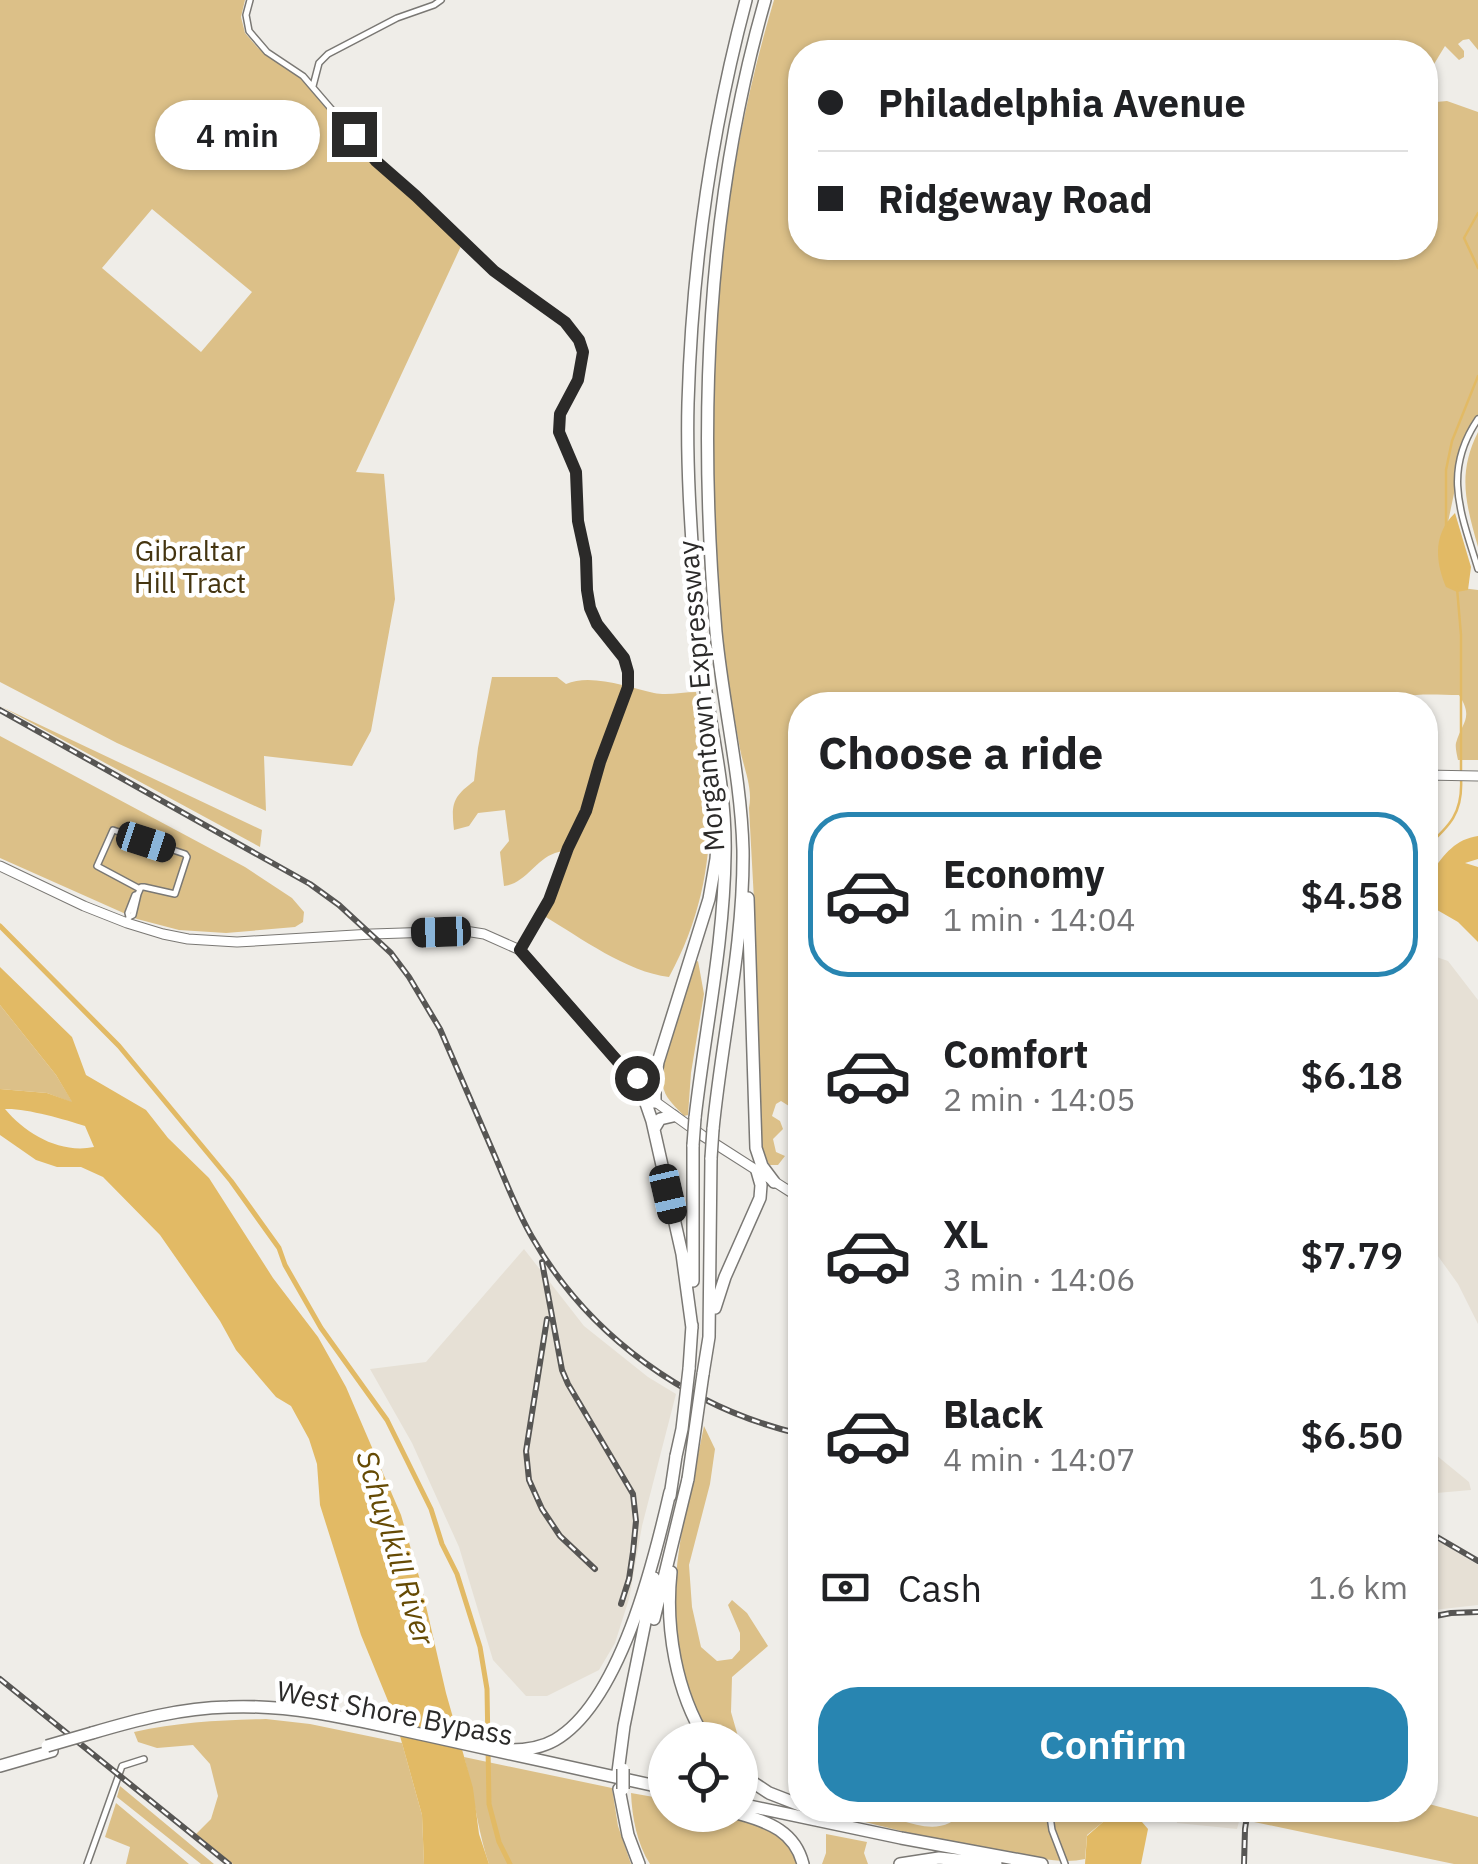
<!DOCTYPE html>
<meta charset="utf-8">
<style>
body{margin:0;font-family:"IBM Plex Sans",sans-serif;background:#f6f6f6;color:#202124;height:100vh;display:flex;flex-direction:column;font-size:38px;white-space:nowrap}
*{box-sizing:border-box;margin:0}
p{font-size:32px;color:#757577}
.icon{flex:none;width:55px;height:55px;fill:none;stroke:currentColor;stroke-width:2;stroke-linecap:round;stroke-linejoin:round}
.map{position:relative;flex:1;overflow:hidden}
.side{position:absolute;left:788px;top:692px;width:650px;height:1130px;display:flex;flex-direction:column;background:#fff;border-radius:40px;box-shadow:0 2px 8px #0004}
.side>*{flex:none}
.hud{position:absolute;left:788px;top:40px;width:650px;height:220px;border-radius:40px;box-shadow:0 2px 8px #0004;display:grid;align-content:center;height:220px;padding:0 30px;background:#fff}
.buttons{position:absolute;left:648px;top:1722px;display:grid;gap:20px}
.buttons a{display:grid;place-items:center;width:110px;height:110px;border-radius:50%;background:#fff;box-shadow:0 2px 8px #0004;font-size:50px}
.end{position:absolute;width:45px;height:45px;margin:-22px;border:12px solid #2b2a29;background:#fff;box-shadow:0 0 0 5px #fff}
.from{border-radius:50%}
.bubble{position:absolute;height:70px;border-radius:35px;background:#fff;box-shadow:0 2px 8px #0004;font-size:32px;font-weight:600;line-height:70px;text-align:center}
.car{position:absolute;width:30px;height:60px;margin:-30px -15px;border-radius:12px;box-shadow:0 0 8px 2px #0007;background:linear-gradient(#222 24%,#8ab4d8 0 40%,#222 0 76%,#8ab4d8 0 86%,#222 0)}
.hud b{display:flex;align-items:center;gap:35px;height:95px;font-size:38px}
.hud b+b{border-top:2px solid #e0e0e0}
.hud i{width:25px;height:25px;background:#202124}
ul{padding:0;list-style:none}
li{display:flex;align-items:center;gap:30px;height:165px;margin:0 20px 15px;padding:0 10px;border:5px solid transparent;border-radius:40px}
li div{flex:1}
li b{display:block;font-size:38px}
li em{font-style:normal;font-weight:600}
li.selected{border-color:#2885b1}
li>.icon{width:90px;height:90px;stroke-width:1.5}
h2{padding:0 30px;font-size:45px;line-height:120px}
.pay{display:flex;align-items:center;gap:25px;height:110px;padding:0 30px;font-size:38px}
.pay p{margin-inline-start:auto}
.action{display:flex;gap:20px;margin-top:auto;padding:20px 30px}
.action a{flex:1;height:115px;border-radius:40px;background:#2885b1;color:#fff;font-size:40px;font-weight:600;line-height:115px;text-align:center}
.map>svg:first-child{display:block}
</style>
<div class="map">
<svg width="1478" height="1864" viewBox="0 0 1478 1864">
<rect width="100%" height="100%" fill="#efede8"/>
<path fill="#e6e0d5" d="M1425 953 1448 961 1478 1000V1324L1458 1284 1425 1238Z
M524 1249 584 1326 648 1377 676 1394 642 1526 629 1599 615 1643 599 1670 547 1696H526L493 1660 459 1547 412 1443 370 1369 426 1362Z
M1425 1453 1436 1455 1469 1482 1471 1490 1425 1494Z
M1425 1533 1478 1565V1605L1425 1611Z
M1175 1810H1242L1237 1829 1177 1823Z"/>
<path fill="#dcc088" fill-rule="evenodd" d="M0 0H245L241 17 245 33 258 48 304 81 376 161 453 230 462 244 356 472 384 474 395 599 371 731 352 766 264 756 266 811 117 743 0 682ZM152 209 252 292 201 352 102 268Z
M774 0H1478V50L1469 39 1463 40 1458 44 1464 51V57L1459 60 1445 46 1431 69 1429 91 1436 102 1447 101 1478 112V417L1465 441 1447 527 1454 587 1478 590V760H1458C1457 755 1455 747 1456 743 1462 722 1474 718 1459 695 1433 695 1403 691 1380 705H800V1113L781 1101 776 1104 772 1116 780 1121 783 1129 773 1139 776 1152 785 1156 778 1165H770L763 1156 761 1143 755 919 749 808C753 788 744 769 740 749 735 722 730 694 726 667 722 635 720 602 718 569 702 378 719 183 774 0ZM800 52H1425V248H800Z
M1478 432V547C1466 504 1457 474 1478 432Z
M492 677H557L566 684C590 673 629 687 654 693 667 696 683 692 696 692 716 792 720 884 669 977 627 972 581 938 544 916L556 895 573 851C567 851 561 851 555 853 535 860 525 884 504 886L500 852 509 841 505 810 478 813 469 826 454 830C451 803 453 797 474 781L478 748Z
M2 707 262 830 260 847Z
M0 736 245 867 292 898 304 912 303 922 295 927 226 933 179 930 137 919 0 858Z
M698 961 704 994 691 1073 688 1115 684 1116C677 1108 667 1100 664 1090 655 1066 685 990 693 963Z
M0 1005 56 1075 73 1103 47 1093 0 1089Z
M704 1426 715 1449 710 1484 689 1565 692 1607 701 1647 717 1661 732 1659 740 1650V1633L728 1605 732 1600 747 1613 768 1646 732 1677 731 1712 739 1740H713C702 1725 696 1709 690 1691 658 1596 685 1521 704 1426Z
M266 1719 310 1724 402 1743 422 1815 424 1864H233L196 1834 211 1819 218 1796 210 1764 193 1745 157 1748 138 1742 134 1732C179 1722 221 1720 266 1719Z
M464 1757 612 1788 618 1826 631 1864H489C477 1829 474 1793 464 1757Z
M120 1786 214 1864H201L117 1797Z
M631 1793 665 1799V1815C695 1815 716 1813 745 1822 774 1830 787 1833 798 1864H650C637 1844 632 1817 631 1793Z
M116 1803 189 1864H126L130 1847 105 1837Z
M1425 1803 1478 1817V1864H1454L1254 1822V1810H1425Z
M822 1810C838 1810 855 1808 870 1811 901 1818 941 1843 964 1810H1099L1103 1822 1087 1835 1085 1859C1064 1864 1037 1858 1015 1854 950 1843 886 1829 822 1810Z
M826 1834 867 1842 864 1853 868 1864H822L826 1853Z"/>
<path fill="#e2ba65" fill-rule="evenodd" d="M1455 513 1471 567 1468 590 1457 592 1446 587C1435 561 1433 534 1455 513Z
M1478 836V859L1465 863 1478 867V942L1458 922 1425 903V869L1432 872C1444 854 1456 839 1478 836Z
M0 967 72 1037 86 1075 146 1110 168 1138 209 1178 273 1278 318 1337 346 1387 401 1515 420 1580 446 1693 473 1788 479 1834 489 1864H424L422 1815 395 1718 361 1635 320 1505 317 1464 309 1439 291 1406 276 1397 236 1350 220 1321 160 1235 103 1177 81 1167H57L36 1160 0 1135V1089L47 1093 72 1102 56 1075 0 1005ZM5 1109C25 1108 64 1119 85 1126L94 1147C60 1154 26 1134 5 1109Z
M1099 1810H1135L1136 1815 1148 1829 1141 1864H1085L1087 1836 1103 1822Z"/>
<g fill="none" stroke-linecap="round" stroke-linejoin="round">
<path stroke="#e2ba65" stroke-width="2.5" d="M1478 213 1464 238 1478 268
M1446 526V470L1452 441 1478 376
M1457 588 1461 635V770
M1425 848C1450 826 1463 813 1461 778"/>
<path stroke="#e2ba65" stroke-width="5" d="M0 926 119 1046 231 1181 279 1248 285 1265 321 1328 387 1420 431 1509 442 1544 457 1574 480 1647 487 1689 489 1804 499 1842 510 1864"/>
<defs>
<path id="street" d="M250 0 246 15 249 31 267 52 303 76 376 161 416 196 494 271 558 315 573 332 582 347V363L580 374 560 413 559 432 576 472 578 521 586 551 587 590 590 608 597 624 624 658 628 672V687L600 762 590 802 568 848 549 899 520 950
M313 86 319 63 328 54 397 18 434 5 441 0
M1478 419C1442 472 1461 513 1478 569
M138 894 141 887H144L175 894 187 857 185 854 113 830 97 866 140 889
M127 923 129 917 133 915 138 894 135 895 128 913 129 917
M1049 1810 1052 1830 1065 1864
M87 1864 122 1766 144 1759"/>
<path id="primary" d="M1425 775 1478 776
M0 866 84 906 127 923 163 934 188 939 237 942 372 934 465 931 484 934 520 950 629 1074
M653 1100 703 1136 800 1198"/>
<path id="highway" d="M748 898 756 1148 762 1166 774 1182
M627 1072C640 1079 648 1079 657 1067
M640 1086 652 1121 682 1254 692 1328
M655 1102V1080L658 1062 709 899 716 859 718 832
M695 1118C705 1030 724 943 725 855 727 779 704 705 698 630 693 555 686 478 688 403 692 267 711 132 746 0
M654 1129 660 1119 673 1116
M713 1129C722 1037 744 944 743 850 741 777 723 705 716 632 698 419 706 207 765 0
M693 1281V1145
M715 1308 725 1277 760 1198 761 1185 757 1171
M689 1369 692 1325
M703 1374 709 1337 711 1158
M670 1496 676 1456
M671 1572C665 1628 676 1692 706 1740
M654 1619 688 1479
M92 1733C136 1720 181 1708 228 1707 295 1704 360 1721 425 1735 505 1753 585 1770 665 1788
M510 1750C525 1750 541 1748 555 1740 620 1702 654 1562 670 1492
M0 1766 52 1751
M618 1772 624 1726 654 1578
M740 1774 769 1793 800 1805
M619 1789 628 1835 639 1864
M740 1804 901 1838 1042 1864
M813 1810 840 1819
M740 1814C769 1822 795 1832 803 1864
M900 1864 939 1858 996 1864"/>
</defs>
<use href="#street" stroke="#7a7874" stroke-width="8"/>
<use href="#primary" stroke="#7a7874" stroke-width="11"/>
<use href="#highway" stroke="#7a7874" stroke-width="14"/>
<use href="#street" stroke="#fff" stroke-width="5"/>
<use href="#primary" stroke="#fff" stroke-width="9"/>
<use href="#highway" stroke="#fff" stroke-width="11"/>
<defs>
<path id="rail" d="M0 710 310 884 339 905 391 953 409 977 440 1029C459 1073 478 1117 497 1161 508 1187 518 1213 532 1237 589 1337 689 1408 800 1434
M542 1262 562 1370 568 1384 633 1494 636 1521 633 1552 629 1579 621 1604
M547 1319 526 1451 529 1480 542 1509 560 1536 595 1569
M1425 1530 1478 1561
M1425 1618 1451 1613 1478 1612
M0 1679 229 1864
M1244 1864 1245 1829 1248 1810"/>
</defs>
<use href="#rail" stroke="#575654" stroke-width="6"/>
<use href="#rail" stroke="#fff" stroke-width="2.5" stroke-dasharray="8" stroke-linecap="butt"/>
<defs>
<path id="highway-bridge" d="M693 1145 695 1118
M711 1158 713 1129
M676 1456 682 1429 689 1369
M688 1479 703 1374
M47 1746 92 1733
M623 1769V1789"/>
</defs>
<use href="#highway-bridge" stroke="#7a7874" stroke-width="14" stroke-linecap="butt"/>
<use href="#highway-bridge" stroke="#fff" stroke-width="11"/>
</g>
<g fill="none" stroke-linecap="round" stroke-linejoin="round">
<path stroke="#2b2a29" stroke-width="12" d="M354 134 376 161 416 196 494 271 565 322 579 340 583 352 578 380 560 414 559 432 576 472 578 521 586 558 587 590 590 608 597 624 624 658 628 672V687L600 762 586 811 568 848 549 900 520 950 627 1072 637 1078"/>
</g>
<g text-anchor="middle" stroke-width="9" stroke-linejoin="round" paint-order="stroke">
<g font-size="28" fill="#453510" stroke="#fff">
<text x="190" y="561">Gibraltar<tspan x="190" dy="32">Hill Tract</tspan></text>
</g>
<g font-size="28" fill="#2b2a29" stroke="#fff">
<text transform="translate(701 696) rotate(-95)" y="10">Morgantown Expressway</text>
<text transform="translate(395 1713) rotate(11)" y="10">West Shore Bypass</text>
</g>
<g font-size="30" font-style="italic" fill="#654a04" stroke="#fff">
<text transform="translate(395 1548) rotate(73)" y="10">Schuylkill River</text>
</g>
</g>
</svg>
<div class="buttons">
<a><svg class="icon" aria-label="locate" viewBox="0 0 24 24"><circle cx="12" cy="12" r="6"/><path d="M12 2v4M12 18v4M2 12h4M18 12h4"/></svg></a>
</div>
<i class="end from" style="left:637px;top:1078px"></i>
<i class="end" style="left:354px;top:134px"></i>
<div class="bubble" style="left:155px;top:100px;width:165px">4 min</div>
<i class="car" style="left:146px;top:842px;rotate:108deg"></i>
<i class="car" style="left:441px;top:932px;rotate:268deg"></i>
<i class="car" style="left:668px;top:1194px;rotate:167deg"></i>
<div class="hud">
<b><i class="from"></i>Philadelphia Avenue</b>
<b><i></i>Ridgeway Road</b>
</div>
<section class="side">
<h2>Choose a ride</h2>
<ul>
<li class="selected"><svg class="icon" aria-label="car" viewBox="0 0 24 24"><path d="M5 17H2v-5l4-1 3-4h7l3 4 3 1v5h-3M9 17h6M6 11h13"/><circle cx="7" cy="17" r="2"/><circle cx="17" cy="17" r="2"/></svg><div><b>Economy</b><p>1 min · 14:04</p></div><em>$4.58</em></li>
<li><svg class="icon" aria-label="car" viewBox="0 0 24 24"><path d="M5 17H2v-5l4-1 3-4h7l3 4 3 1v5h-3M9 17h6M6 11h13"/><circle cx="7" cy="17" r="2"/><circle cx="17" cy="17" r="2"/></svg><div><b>Comfort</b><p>2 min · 14:05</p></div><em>$6.18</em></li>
<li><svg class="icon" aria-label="car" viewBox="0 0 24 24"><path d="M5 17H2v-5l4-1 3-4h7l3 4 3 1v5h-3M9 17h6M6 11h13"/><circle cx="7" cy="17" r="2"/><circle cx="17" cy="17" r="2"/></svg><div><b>XL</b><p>3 min · 14:06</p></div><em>$7.79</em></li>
<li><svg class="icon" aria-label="car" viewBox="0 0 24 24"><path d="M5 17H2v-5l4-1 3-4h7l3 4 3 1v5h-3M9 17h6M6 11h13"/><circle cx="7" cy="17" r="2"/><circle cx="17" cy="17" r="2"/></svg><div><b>Black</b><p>4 min · 14:07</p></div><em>$6.50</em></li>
</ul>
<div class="pay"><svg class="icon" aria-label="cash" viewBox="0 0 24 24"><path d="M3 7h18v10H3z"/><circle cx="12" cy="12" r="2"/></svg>Cash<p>1.6 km</p></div>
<div class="action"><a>Confirm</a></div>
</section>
</div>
